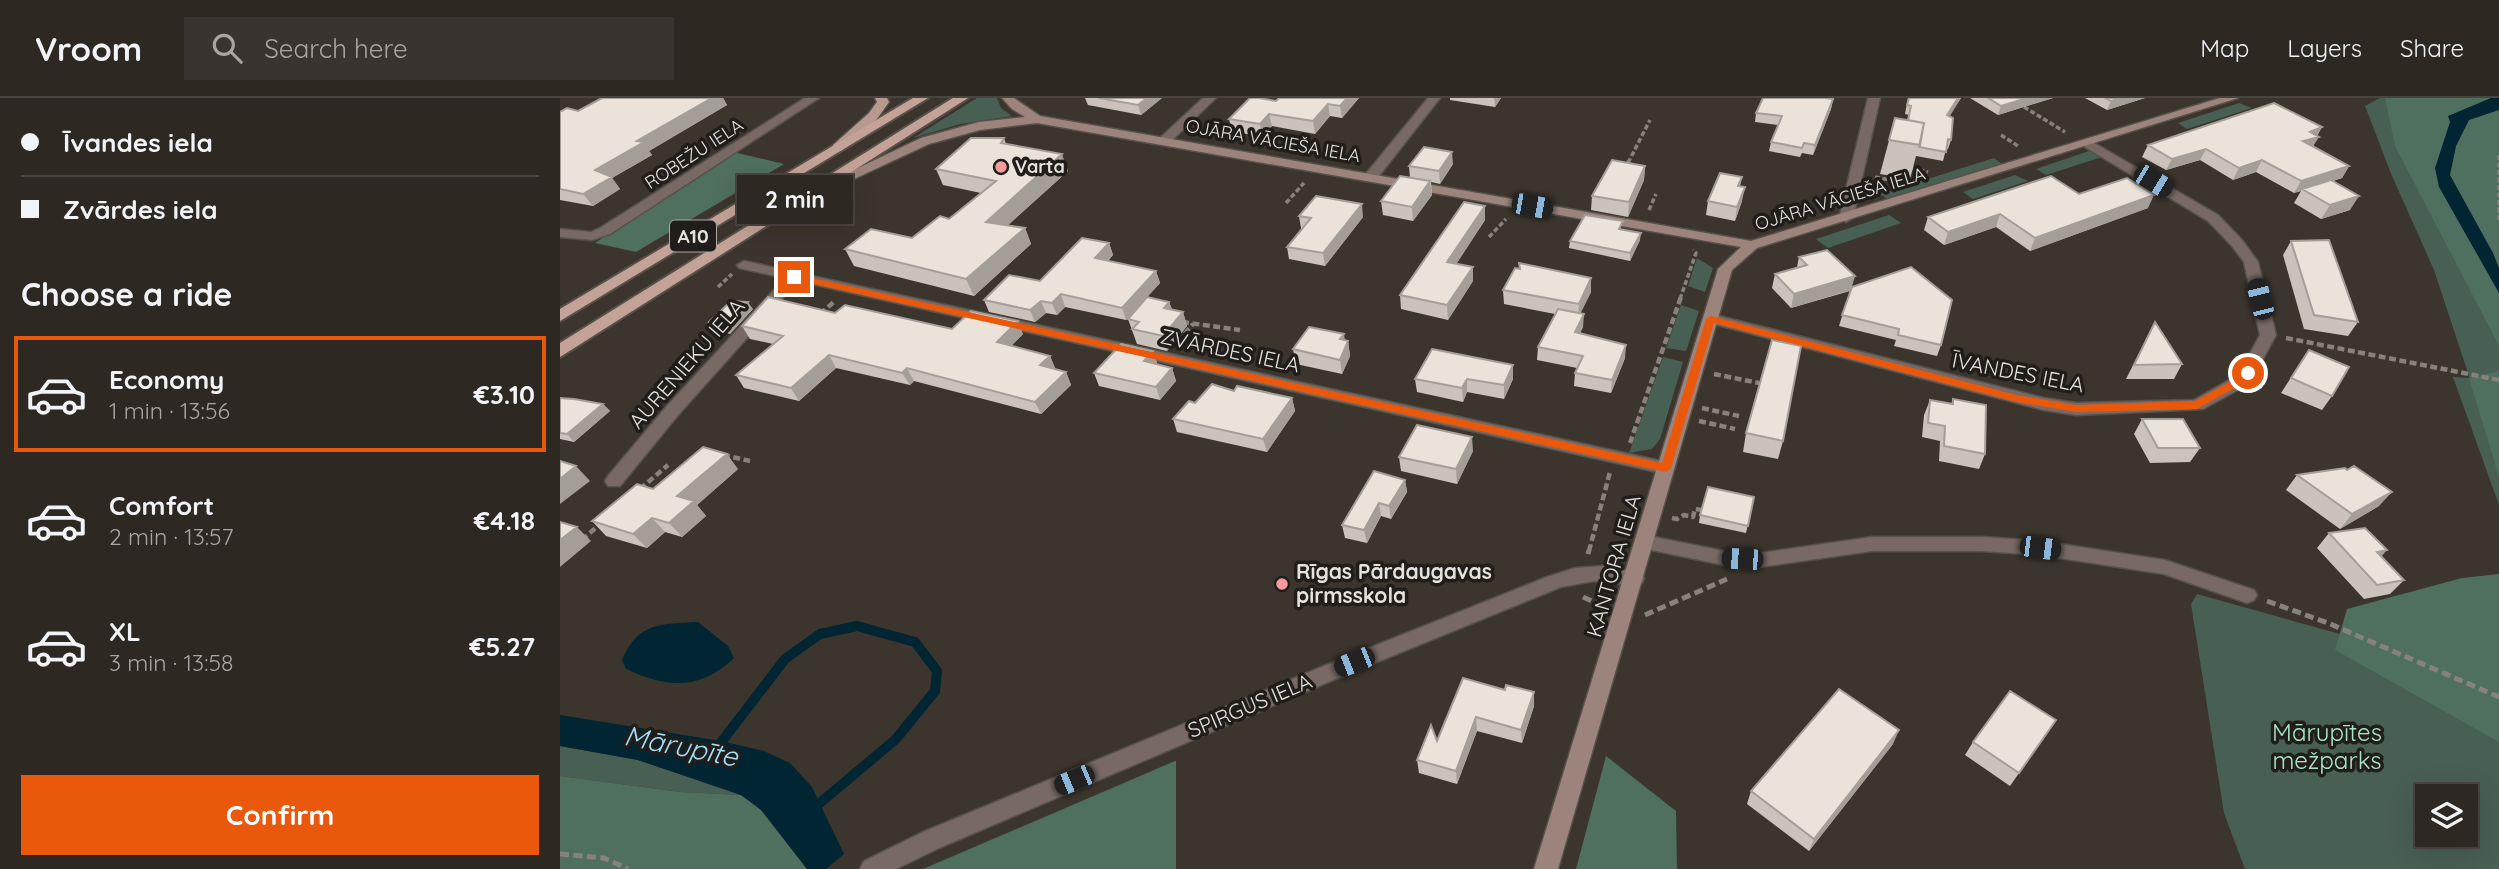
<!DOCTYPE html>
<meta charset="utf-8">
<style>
body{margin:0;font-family:Quicksand,sans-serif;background:#39342f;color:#f1f3f6;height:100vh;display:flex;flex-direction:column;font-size:26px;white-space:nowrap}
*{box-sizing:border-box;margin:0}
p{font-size:23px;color:#a7a6a5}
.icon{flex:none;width:38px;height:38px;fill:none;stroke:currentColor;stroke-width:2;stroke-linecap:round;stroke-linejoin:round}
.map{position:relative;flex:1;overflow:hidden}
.details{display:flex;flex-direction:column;background:#2d2822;width:560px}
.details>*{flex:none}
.banner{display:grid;align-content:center;height:154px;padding:0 21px;background:#2d2822}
.buttons{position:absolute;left:1855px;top:686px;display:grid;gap:14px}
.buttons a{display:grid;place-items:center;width:63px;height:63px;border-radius:0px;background:#2d2822;box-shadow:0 7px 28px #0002,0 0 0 2px #484440;font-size:35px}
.end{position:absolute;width:32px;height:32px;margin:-16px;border:9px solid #ea580c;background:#fff;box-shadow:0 0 0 4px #fff}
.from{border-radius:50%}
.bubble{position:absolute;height:49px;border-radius:0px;background:#2d2822;box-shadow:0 7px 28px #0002,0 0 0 2px #484440;font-size:23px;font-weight:800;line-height:49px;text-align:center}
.car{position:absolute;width:21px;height:42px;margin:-21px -10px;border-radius:9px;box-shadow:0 0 5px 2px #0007;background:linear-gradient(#222 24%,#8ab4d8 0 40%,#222 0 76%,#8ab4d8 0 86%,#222 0)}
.banner b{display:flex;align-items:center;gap:24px;height:66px;font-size:26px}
.banner b+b{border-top:2px solid #484440}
.banner i{width:18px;height:18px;background:#f1f3f6}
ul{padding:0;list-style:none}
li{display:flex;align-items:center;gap:21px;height:116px;margin:0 14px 10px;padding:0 7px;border:4px solid transparent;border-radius:0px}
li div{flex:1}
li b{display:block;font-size:26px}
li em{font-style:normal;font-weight:800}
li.active{border-color:#ea580c}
li>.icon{width:63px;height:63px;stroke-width:1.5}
h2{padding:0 21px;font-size:32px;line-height:84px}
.cta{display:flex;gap:14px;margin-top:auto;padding:14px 21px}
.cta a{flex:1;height:80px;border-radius:0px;background:#ea580c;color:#fff;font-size:28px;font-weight:800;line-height:80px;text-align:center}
header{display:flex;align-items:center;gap:42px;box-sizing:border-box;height:98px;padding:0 35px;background:#2d2822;border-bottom:2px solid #484440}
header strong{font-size:33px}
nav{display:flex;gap:38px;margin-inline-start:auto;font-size:24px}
.search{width:490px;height:63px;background:#39342f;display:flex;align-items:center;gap:18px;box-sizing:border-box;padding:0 24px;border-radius:0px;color:#a7a6a5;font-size:26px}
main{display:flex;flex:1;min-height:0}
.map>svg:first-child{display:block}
</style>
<header>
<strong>Vroom</strong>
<div class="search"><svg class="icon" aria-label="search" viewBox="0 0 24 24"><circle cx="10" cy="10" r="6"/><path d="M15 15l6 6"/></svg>Search here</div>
<nav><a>Map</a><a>Layers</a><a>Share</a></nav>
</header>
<main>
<section class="details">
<div class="banner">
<b><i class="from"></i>Īvandes iela</b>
<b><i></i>Zvārdes iela</b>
</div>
<h2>Choose a ride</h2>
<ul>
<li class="active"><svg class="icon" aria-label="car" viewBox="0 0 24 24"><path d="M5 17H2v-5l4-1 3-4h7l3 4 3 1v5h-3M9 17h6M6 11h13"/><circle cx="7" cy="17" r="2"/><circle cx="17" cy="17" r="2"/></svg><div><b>Economy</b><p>1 min · 13:56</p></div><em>€3.10</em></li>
<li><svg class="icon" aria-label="car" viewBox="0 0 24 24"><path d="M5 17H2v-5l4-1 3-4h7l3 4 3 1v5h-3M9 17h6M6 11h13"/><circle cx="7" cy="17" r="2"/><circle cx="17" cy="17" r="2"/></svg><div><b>Comfort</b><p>2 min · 13:57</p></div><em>€4.18</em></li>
<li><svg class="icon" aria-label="car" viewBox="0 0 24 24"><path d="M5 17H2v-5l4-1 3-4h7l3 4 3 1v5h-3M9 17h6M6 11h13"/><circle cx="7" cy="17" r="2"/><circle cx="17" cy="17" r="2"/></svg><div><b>XL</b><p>3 min · 13:58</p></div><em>€5.27</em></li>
</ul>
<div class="cta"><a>Confirm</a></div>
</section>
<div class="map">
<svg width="1939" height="771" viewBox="0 0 1939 771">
<rect width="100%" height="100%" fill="#3c352e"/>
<path fill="#485f53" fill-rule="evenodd" d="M417 0H437L441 10 452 18 400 26 353 40Z
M1820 0H1939V407L1893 279 1909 280 1908 275 1874 172 1832 78 1805 8Z
M1679 5 1692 10 1627 31 1618 25Z
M1529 53 1545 58 1486 77 1476 71Z
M1434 60 1442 66 1329 102 1320 96Z
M1455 77 1468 83 1413 101 1403 94Z
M1329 117 1341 125 1268 150 1256 141Z
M1137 160 1153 170 1145 194 1128 188Z
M1121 207 1139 213 1126 253 1106 250Z
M1103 259 1123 264 1100 341 1092 351 1069 355Z
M1637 496 1780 536 1818 516 1939 532V771H1685L1664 715 1631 506ZM1867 698H1906V737H1867Z
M0 648 78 662 181 697 121 694 0 678Z"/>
<path fill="#4f6f5f" d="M1825 0H1939V248L1835 48Z
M173 54 224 66 76 154 35 145Z
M1939 273V379L1909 280Z
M1939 476V644L1775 552 1787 511 1902 480Z
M1046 658 1116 713 1117 771H1016Z
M616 663V771H363L615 663Z
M0 678 121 694 181 697 201 711 247 771H0Z"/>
<path fill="#012532" d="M1931 0H1939V12L1909 22 1896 48 1890 77 1933 155 1939 170V195L1879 89 1875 70 1890 24 1888 18Z
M138 524 168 548 174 560C139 593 107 590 66 571L62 562C78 524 101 526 138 524Z
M0 617 161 643 204 653 230 665 252 689 284 756 266 771H247L201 712 181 697 78 662 0 648Z"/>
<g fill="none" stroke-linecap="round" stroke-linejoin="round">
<path stroke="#012532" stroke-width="10" d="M156 651 225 561 260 536 297 528 355 544 377 573 375 593 336 641 254 710"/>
<defs>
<path id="minor" d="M245 0H259L50 136 32 142 0 139V131L31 134 40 130Z
M643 0H656L608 46H600V40Z
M868 0H880L815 83H805V77Z
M1308 0H1320L1293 120 1286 124 1279 120Z
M1529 42 1658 117 1682 142 1698 164 1716 237 1693 279 1683 289 1643 311 1516 317 1484 312 1146 224 1144 221 1151 216 1484 300 1516 305 1634 302 1671 281 1681 272 1700 237 1684 164 1672 148 1648 123 1525 49V43Z
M184 163 1106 364 1115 370 1106 376 238 183 119 316 60 388H48L45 383 48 378 107 308 225 180 179 170 177 167Z
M1084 437 1164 453 1200 455 1312 439H1422L1480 443 1605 462 1694 492 1697 497 1694 502 1687 505 1604 476 1480 457 1422 453H1312L1200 469 1164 467 1077 449 1075 444 1077 439Z
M1043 468 1082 475 1084 480 1082 485 1075 487 1034 483 1001 489 778 580 379 750 336 771H300L304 763 363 734 764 568 987 479 1015 470Z"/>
<path id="secondary" d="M442 0H454L480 18 1191 143 1660 0H1678L1197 150 1172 172 998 771H974L1158 171 1181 149 477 25 420 32 369 46 264 95 259 96 252 92 361 40 419 24 465 19 452 11Z"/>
<path id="primary" d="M315 0H327L329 4 317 21 281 53H273V47L309 15 317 4Z"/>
<path id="trunk" d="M353 0H368L0 223V211Z
M393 0H408L0 259V245Z"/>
</defs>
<use href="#minor" stroke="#57514a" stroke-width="3"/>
<use href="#secondary" stroke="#57514a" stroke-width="3"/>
<use href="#primary" stroke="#57514a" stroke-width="3"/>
<use href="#trunk" stroke="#57514a" stroke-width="4"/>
<path stroke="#88827c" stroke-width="3.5" stroke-dasharray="5 2.5" stroke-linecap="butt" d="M1464 9 1505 34
M1441 37 1458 48
M1939 57V123
M1061 68 1069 63 1090 22
M1352 70 1368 74
M1315 79 1339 84
M726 105 744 85
M1089 112 1096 96
M929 139 946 121
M158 189 172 176
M1120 201 1136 155 1133 152"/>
<path stroke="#88827c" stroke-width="4.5" stroke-dasharray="7 3.5" stroke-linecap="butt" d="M260 216 275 203
M622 224 680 232
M1726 240 1939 282
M618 244 633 226
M1154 276 1204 286
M1142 310 1179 318
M1139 323 1175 331
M1070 345 1121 199
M163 357 190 363
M80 391 108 367
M1112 420 1117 421 1124 417 1133 419 1135 411 1142 412
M22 442 41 425
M1029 453 1050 374"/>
<path stroke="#88827c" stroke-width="5" stroke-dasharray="9 4.5" stroke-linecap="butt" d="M1028 456 1029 452
M1023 499 1043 508
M1707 503 1768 525 1939 599
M1085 517 1167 481
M0 756 44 760 68 771"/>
<use href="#minor" fill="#786964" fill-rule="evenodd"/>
<use href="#secondary" fill="#9c847d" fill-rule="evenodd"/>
<use href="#primary" fill="#b89990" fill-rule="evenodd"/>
<use href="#trunk" fill="#c4a298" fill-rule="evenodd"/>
</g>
<path fill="#cac2bb" d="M42 0H163L167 7 89 53 92 57 52 80 60 91 33 108 0 102V14L18 13Z
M525 0H602L581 17 528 7Z
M799 0 782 20 770 18 755 36 712 28 702 38 672 34 669 21 716 3Z
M890 0H941L935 9 890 2Z
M1348 0H1401L1389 18 1391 42 1388 51H1386L1383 63 1356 58 1350 81 1320 76 1335 20 1348 22 1349 17 1345 16Z
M1410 0H1493L1438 17Z
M1525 0H1585L1547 12Z
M1273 1 1271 11 1253 57 1242 55 1240 59 1209 53 1211 44 1218 27 1195 24 1196 15Z
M1762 29 1757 38 1753 49 1789 68 1782 80 1773 83 1790 112 1761 121 1734 105 1741 93 1734 95 1696 74 1673 82 1640 62 1606 72 1582 59 1588 47Z
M444 40 446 46 508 73 448 127 465 130 471 146 414 198 294 168 285 151 352 140 389 121 421 95 383 87 376 71Z
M893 66 880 86 871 84 872 97 853 123 823 117 821 103 850 80 849 68Z
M1085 68 1084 82 1068 119 1031 112 1032 98Z
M1182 79 1180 88 1182 103 1175 123 1146 117 1148 103Z
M1519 96 1588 110 1470 153 1436 129 1384 147 1364 132 1368 119Z
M925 108V122L896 166 913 183 888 222 841 211 840 197Z
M739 118 803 119 765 168 729 161 727 149 742 131 741 130Z
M1062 131 1080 142 1070 163 1009 150 1010 143Z
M1731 143 1798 224 1788 238 1744 231 1723 157Z
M549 145 553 157 548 163 596 173 600 185 566 222 505 209 497 217 486 215 475 224 429 214 424 202 480 183Z
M1239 159 1292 188 1381 247 1377 258 1334 248 1336 242 1279 228 1290 193 1231 210 1212 190 1215 176 1237 169Z
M1031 180V194L1020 216 1023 229 1020 235 1065 260 1051 295 1014 288 1015 275 1017 270 977 262 978 249 995 216 944 206 943 192Z
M609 204 612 211 623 214 627 228 607 253 577 246 568 221Z
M193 211 170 236 155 232 149 224Z
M275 215 392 231 463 236 451 248 490 258 495 270 494 271 506 274 511 287 481 316 354 283 350 287 276 270 239 303 184 290 176 277 213 246 190 241 182 228Z
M1595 224 1622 266 1614 281H1566Z
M785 243H788L790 258 782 276 736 266 733 251Z
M1749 252 1772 298 1762 312 1721 295Z
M593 253 597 265 596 266 612 270 616 283 600 302 539 288 534 275Z
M953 267V281L944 301 907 294 903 304 857 294 855 281Z
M674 293 732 300 735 313 707 354 617 334 613 321 635 305Z
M0 300 43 306 50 313 14 344 0 341Z
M1393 301 1425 356 1419 371 1379 363 1380 343 1362 339 1364 317 1370 302 1391 306Z
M1582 321 1640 350 1630 364 1590 365 1574 336Z
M1186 335 1223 343 1218 361 1183 354Z
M913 353 897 386 841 373 839 359Z
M178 371 137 407 146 418 122 439 105 434 87 450 46 438 32 423 93 391Z
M1737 377 1819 408 1780 431 1726 392Z
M845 382 847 394 831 421 821 418 807 445 785 440 782 427Z
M1194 399 1186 435 1139 425 1140 417Z
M1769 435 1821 458 1844 482 1830 496 1804 501 1757 450Z
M945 592 974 608 962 645 917 633 897 686 859 675 857 662 877 643Z
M1496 622 1450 688 1405 657 1413 644Z
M1333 646 1249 753 1187 706 1191 693Z"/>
<path fill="#a49e99" d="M152 0H163L167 7 89 53 92 57 52 80 60 91 33 108 23 96 35 72 77 43Z
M587 0H602L581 17 578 7Z
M787 0H799L782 20 780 8Z
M934 0H941L935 9Z
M1398 0H1401L1385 26 1387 17Z
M1467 0H1493L1438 17 1441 8Z
M1561 0H1585L1547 12 1551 3Z
M1273 1 1271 11 1253 57 1255 47Z
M768 6 770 18 755 36 753 23Z
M709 16 712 28 702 38 700 26Z
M1762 29 1756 39H1759L1752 50 1743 43 1750 34Z
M1646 51 1640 62 1606 72 1612 61Z
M892 54 893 66 880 86 879 73Z
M502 56 508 73 434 140 426 124Z
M1702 62 1696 74 1673 82 1679 70Z
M1085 68 1084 82 1068 119 1069 104Z
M1789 68 1782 80 1744 92 1742 91 1741 93 1734 95 1741 83Z
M870 83 872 97 853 123 852 109Z
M1185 89 1182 103 1175 123 1177 109Z
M1594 97 1588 110 1470 153 1475 140Z
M1799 98 1790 112 1761 121 1770 107Z
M802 106 803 119 765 168 763 155Z
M925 108V122L888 179 887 164Z
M1440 116 1436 129 1384 147 1388 134Z
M465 130 471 146 414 198 406 181Z
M1081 135 1080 142 1070 163V155Z
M549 145 553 157 539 172 535 160Z
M913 169V183L888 222 887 207Z
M596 173 600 185 566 222 562 210Z
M1295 178 1291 192 1231 210 1234 196Z
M1031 180V194L1018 220 1019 206Z
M501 196 505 209 497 217 492 205Z
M481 203 486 215 475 224 470 212Z
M188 204 193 211 170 236 165 228Z
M609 204 614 218 604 210Z
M623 214 627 228 607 253 603 238Z
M1024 216 1023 229 1014 247 1015 234Z
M458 223 463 236 443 256 437 244Z
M784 236 786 249 788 243 790 258 782 276 780 262V241Z
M1066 247 1065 260 1051 295 1052 282Z
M593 253 597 265 588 276 584 263Z
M269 257 276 270 239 303 231 290Z
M490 258 495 270 486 279 480 267Z
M953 267V281L944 301V287Z
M347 270 354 283 350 287 342 275Z
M612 270 616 283 600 302 596 289Z
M506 274 511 287 481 316 475 304Z
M907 281V294L903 304 902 290Z
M732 300 735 313 707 354 703 341Z
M43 306 50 313 14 344 7 336Z
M912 339 913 353 897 386 896 371Z
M167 356 178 371 137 407 146 418 122 439 109 425 117 398Z
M16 368 30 383 0 406V381Z
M845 382 847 394 831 421 829 408Z
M1832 394 1819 408 1780 431 1792 416Z
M819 405 821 418 807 445 804 432Z
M92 420 105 434 87 450 73 436Z
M17 429 31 443 0 469V442Z
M1827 452 1814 467 1817 454Z
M974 594V608L962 645 961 632Z
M916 619 917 633 897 686 896 673Z
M1339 632 1333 646 1249 753 1254 741Z"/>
<path fill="#ebe2da" stroke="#a49e99" stroke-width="2" d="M42 0H152L77 43 84 44 35 72 52 79 23 96 0 91V14L7 10 18 13Z
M539 0H587L578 7Z
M690 0H699L716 3 719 0H787L780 8 768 6 753 23 709 16 700 26 669 21Z
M1203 0H1265L1273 1 1255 47 1244 45 1242 50 1211 44 1222 18 1196 15Z
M1349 0H1398L1387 17 1393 20 1391 42 1388 41 1386 54 1359 49 1364 25 1348 22 1351 8 1347 7Z
M1428 0H1467L1441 8Z
M1545 0H1561L1551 3Z
M1714 5 1762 29 1750 34 1759 39 1743 43 1789 68 1741 83 1702 62 1679 70 1646 51 1612 61 1588 47Z
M1335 20 1364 25 1360 47 1329 42Z
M411 40H444L441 45 502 56 426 124 465 130 406 181 285 151 311 131 352 140 380 118 389 121 436 83 376 71Z
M864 49 892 54 879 73 849 68Z
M1052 62 1085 68 1069 104 1032 98Z
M1160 75 1182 79 1178 88 1185 89 1177 109 1148 103Z
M840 78 870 83 852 109 821 103Z
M1491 78 1519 96 1567 80 1594 97 1475 140 1440 116 1388 134 1368 119Z
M1771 82 1799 98 1770 107 1742 91Z
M756 98 802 106 763 155 727 149 751 120 739 118Z
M904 104 925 108 887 164 913 169 887 207 840 197Z
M1025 117 1063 123 1059 131 1081 135 1070 155 1010 143Z
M522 140 549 145 535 160 596 173 562 210 501 196 492 205 481 203 470 212 424 202 449 177 480 183Z
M1769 142 1798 224 1754 217 1731 143Z
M1267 152 1295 178 1234 196 1215 176 1247 167 1239 159Z
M959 165 1031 180 1019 206 943 192 955 170 960 171Z
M1351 169 1392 202 1381 247 1338 237 1339 231 1282 217 1292 189Z
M208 199 275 215 285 207 392 231 411 213 458 223 437 244 490 258 480 267 506 274 475 304 347 270 342 275 269 257 231 290 176 277 223 238 182 228Z
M587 199 609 204 604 210 623 214 603 238 572 231 579 224 568 221Z
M171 203 188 204 165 228 149 224Z
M998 211 1024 216 1015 234 1066 247 1052 282 1015 275 1023 258 978 249Z
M1595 224 1622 266 1574 267Z
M749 229 784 236 780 241 788 243 780 262 733 251Z
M1212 242 1241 248 1223 343 1186 335Z
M561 246 593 253 584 263 612 270 596 289 534 275Z
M872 251 953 267 944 287 907 281 902 290 855 281Z
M1749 252 1789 269 1772 298 1731 280Z
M652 286 674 293 677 288 732 300 703 341 613 321 629 303 635 305Z
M0 300 14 301 43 306 7 336 0 335Z
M1393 301 1426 307 1425 356 1384 348 1385 328 1368 325 1370 302 1393 306Z
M1582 321H1623L1640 350H1598Z
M857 327 912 339 896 371 839 359Z
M143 349 167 356 117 398 134 403 109 425 92 420 73 436 32 423 77 386 93 391Z
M0 363 16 368 0 381Z
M1794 368 1832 394 1792 416 1737 377 1785 370 1787 372Z
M814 373 845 382 829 408 819 405 804 432 782 427Z
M1148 389 1194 399 1188 428 1140 417Z
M0 424 17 429 0 442Z
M1805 430 1827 452 1817 454 1844 482 1817 487 1769 435Z
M903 580 945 592 946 587 974 594 961 632 916 619 896 673 857 662 871 627 877 643Z
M1279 591 1339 632 1254 741 1191 693Z
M1450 593 1496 622 1459 675 1413 644Z"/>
<path fill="#ea580c" d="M234 176 1102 365 1146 221 1151 218 1457 297 1516 307 1635 303 1673 282 1684 272 1693 275 1680 287 1637 311 1516 314 1457 304 1154 225 1111 370 1106 374 231 181 230 179Z"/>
<g fill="#f59b9c" stroke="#201d1a" stroke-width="2.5">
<circle cx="441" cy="69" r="7"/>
<circle cx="722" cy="486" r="7"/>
</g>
<g text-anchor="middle" stroke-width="7" stroke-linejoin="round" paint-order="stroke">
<g font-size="18" fill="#e6e2dd" stroke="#201d1a">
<text transform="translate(713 43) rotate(10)" y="6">OJĀRA VĀCIEŠA IELA</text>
<text transform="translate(134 56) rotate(-33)" y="6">ROBEŽU IELA</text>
<text transform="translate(1280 101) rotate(-17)" y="6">OJĀRA VĀCIEŠA IELA</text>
</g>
<g font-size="18" font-weight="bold" fill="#e6e2dd" stroke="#201d1a" text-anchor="start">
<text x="455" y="75">Varta</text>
</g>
<rect fill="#201d1a" stroke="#aba7a2" stroke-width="2" x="110" y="122.5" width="46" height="31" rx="5"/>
<g font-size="19" font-weight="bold" fill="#e6e2dd">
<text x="133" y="145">A10</text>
</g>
<g font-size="21" fill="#e6e2dd" stroke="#201d1a">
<text transform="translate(670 253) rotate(12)" y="7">ZVĀRDES IELA</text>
<text transform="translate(127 266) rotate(-49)" y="7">AURENIEKU IELA</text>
<text transform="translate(1458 275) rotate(11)" y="7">ĪVANDES IELA</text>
<text transform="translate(1054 468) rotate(-74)" y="7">KANTORA IELA</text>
<text transform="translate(690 608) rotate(-23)" y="7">SPIRGUS IELA</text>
</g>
<g font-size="21" font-weight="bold" fill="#e6e2dd" stroke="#201d1a" text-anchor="start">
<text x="736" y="481">Rīgas Pārdaugavas<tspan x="736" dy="24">pirmsskola</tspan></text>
</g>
<g font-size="24" fill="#a8e5c6" stroke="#201d1a">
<text x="1767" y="643">Mārupītes<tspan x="1767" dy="28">mežparks</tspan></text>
</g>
<g font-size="28" font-style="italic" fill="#9edffc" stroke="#201d1a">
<text transform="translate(121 648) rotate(11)" y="10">Mārupīte</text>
</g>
</g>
</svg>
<div class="buttons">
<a><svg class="icon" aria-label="layers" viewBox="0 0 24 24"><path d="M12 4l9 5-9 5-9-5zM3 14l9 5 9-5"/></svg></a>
</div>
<i class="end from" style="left:1688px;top:275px"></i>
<i class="end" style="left:234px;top:179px"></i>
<div class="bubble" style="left:177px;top:77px;width:116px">2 min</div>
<i class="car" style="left:1593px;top:83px;rotate:121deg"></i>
<i class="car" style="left:972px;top:108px;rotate:100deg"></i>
<i class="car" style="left:1700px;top:201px;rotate:346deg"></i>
<i class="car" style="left:1480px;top:450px;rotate:97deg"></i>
<i class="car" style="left:1182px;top:461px;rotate:273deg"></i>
<i class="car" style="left:794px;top:564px;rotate:248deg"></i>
<i class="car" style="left:514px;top:682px;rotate:247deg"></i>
</div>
</main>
